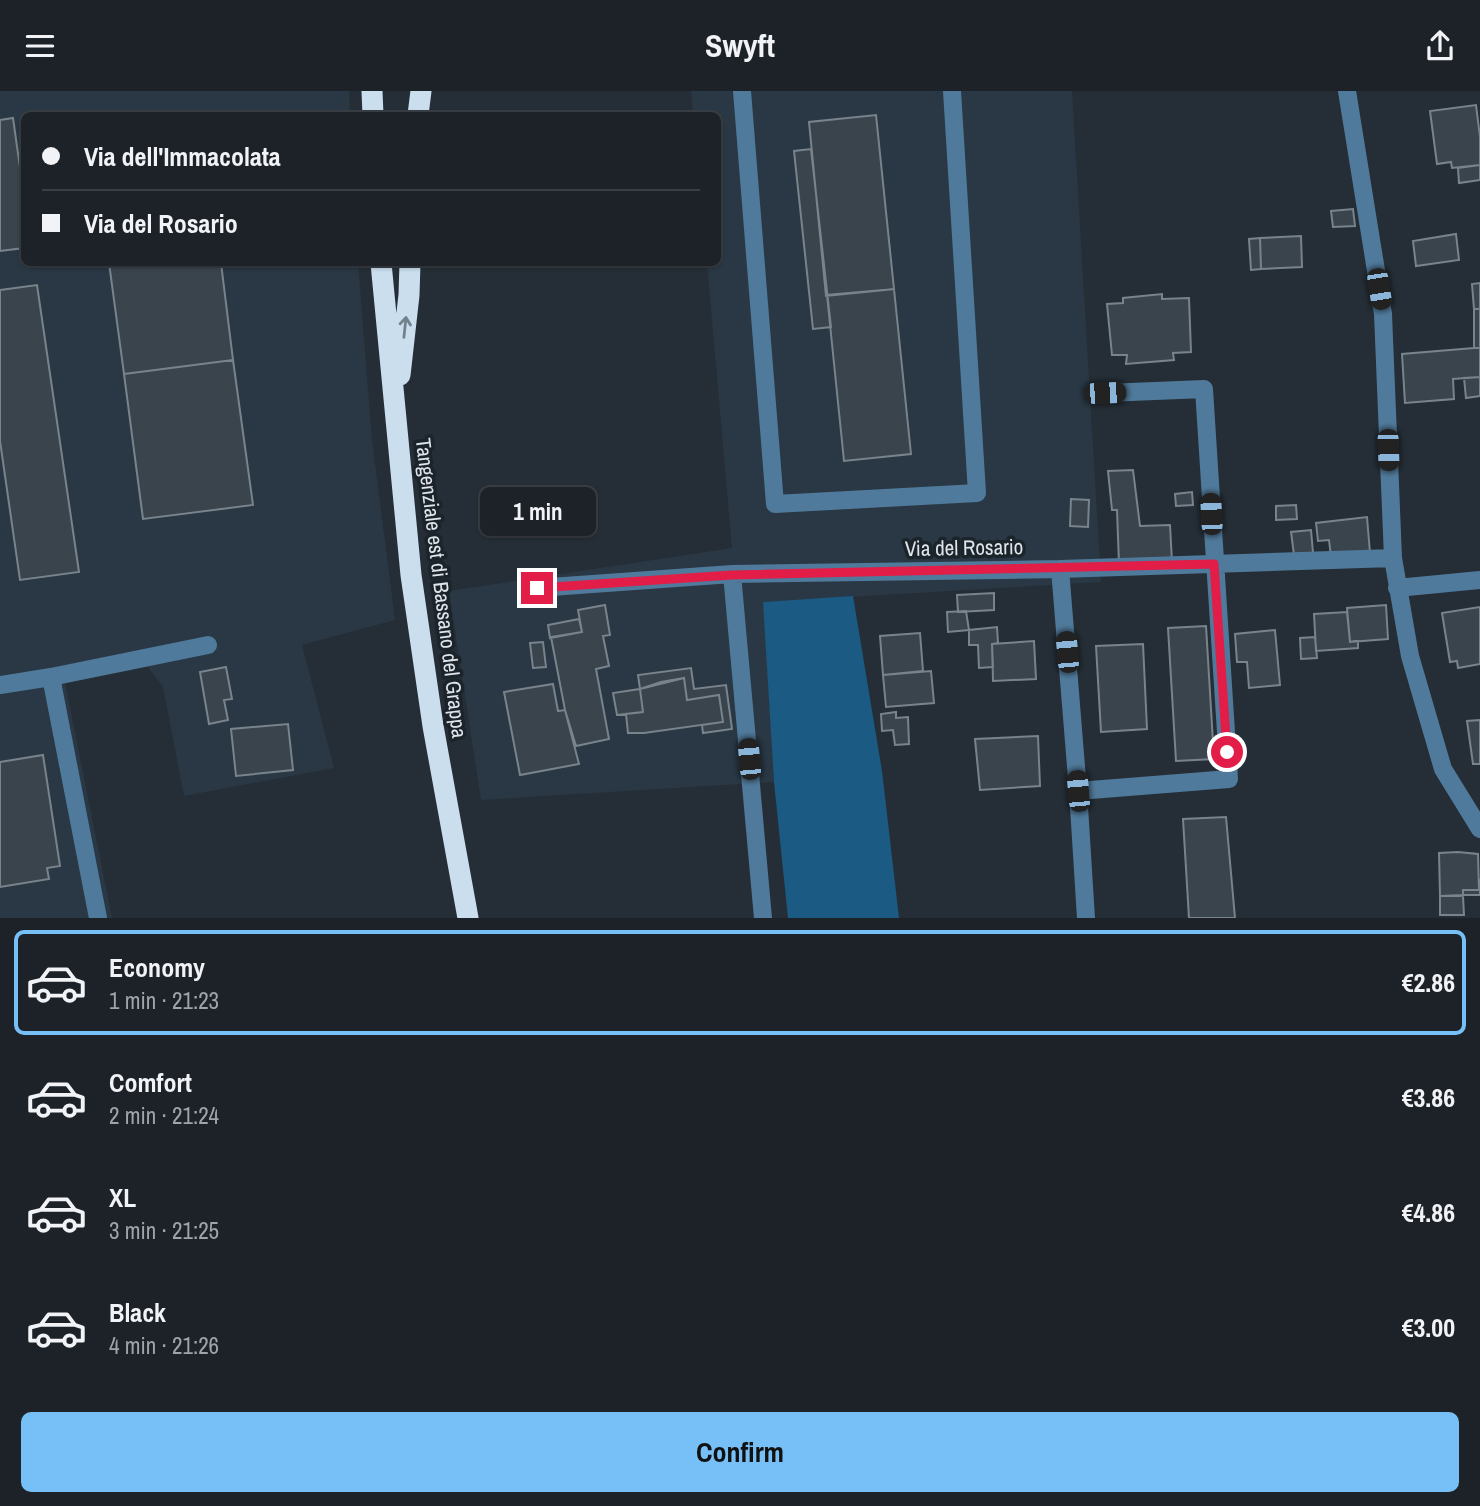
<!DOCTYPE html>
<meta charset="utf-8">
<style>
body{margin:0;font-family:"Archivo Narrow",sans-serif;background:#252a30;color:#f1f3f6;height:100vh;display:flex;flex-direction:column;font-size:26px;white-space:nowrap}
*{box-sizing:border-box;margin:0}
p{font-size:23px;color:#a0a4a8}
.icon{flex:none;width:38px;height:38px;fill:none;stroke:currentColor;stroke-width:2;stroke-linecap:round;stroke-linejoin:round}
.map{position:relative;height:827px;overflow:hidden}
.sheet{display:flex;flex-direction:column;background:#1c2228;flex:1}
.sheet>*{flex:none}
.top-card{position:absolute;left:21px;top:21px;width:700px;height:154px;border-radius:10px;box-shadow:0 2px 5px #0004,0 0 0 2px #3a3f45;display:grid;align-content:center;height:154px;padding:0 21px;background:#1c2228}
.end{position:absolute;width:32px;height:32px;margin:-16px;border:9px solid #e11d48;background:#fff;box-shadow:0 0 0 4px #fff}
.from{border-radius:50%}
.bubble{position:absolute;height:49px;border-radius:10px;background:#1c2228;box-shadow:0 2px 5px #0004,0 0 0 2px #3a3f45;font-size:23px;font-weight:700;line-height:49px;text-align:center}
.car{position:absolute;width:21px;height:42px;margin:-21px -10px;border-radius:9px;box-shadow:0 0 5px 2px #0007;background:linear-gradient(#222 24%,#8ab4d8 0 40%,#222 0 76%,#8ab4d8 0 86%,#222 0)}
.top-card b{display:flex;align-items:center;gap:24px;height:66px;font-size:26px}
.top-card b+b{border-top:2px solid #3a3f45}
.top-card i{width:18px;height:18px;background:#f1f3f6}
ul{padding:12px 0 0;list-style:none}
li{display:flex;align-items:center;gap:21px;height:105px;margin:0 14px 10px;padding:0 7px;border:4px solid transparent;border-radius:10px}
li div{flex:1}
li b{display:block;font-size:26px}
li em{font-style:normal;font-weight:700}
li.active{border-color:#77c0f7}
li>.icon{width:63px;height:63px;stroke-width:1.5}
.cta{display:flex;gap:14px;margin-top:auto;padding:14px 21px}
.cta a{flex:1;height:80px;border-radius:10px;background:#77c0f7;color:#111;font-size:28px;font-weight:700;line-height:80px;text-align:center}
header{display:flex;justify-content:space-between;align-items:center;height:91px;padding:0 21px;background:#1c2228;font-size:32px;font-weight:700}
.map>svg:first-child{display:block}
</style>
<header><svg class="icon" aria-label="menu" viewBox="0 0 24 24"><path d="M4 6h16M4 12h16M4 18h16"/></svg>Swyft<svg class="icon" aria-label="share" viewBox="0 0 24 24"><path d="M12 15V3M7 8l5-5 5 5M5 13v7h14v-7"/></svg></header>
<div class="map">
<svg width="1480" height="827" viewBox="0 0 1480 827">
<rect width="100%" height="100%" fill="#252e36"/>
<path fill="#293844" d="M0 0H349L350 24H24V172H358L372 349 395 529 302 554 334 677 184 705 163 596 148 576 65 592 112 827H0Z
M691 0H1072L1101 491 764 511 774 691 481 709 449 500 732 457 707 172H718V24H693Z"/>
<path fill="#1b5a83" d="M853 505 882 680 899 827H788L774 691 763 511Z"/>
<path fill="#3a444c" stroke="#78838b" stroke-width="2" d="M1476 14 1480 46V74L1452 77 1451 71 1437 73 1430 20Z
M876 24 894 198 826 205 809 31Z
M13 27 24 105V157L0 160V29Z
M811 58 831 236 813 238 794 60Z
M1480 74V89L1459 92 1458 77Z
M1353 118 1355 135 1333 136 1331 120Z
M1456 143 1459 169 1416 175 1413 150Z
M1301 145 1302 176 1261 178 1260 147Z
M1260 147 1261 178 1251 179 1249 148Z
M109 172H221L233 269 124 283Z
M1480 192V218H1474L1472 193Z
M37 194 79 481 20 489 0 350V199Z
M894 198 911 363 844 370 827 204Z
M1162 203V208L1189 207 1191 261 1173 262 1174 269 1126 273 1127 264H1112L1107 213 1123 212V207Z
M1474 218H1480V257H1474Z
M1474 257H1480V286L1453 288 1454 308 1405 312 1402 263Z
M233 269 253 414 143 428 124 283Z
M1480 286V305L1466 307 1464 287Z
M1133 379 1140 435 1170 434 1172 471 1119 473 1117 419H1112L1108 380Z
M1192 401 1193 414 1176 415 1175 403Z
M1071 408 1089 409 1088 436 1070 435Z
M1296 414 1297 428 1276 429V415Z
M1367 426 1370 462 1331 466 1329 449 1318 450 1316 432Z
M1311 439 1313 462 1294 464 1291 441Z
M994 502V519L958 521 957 504Z
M605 514 610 544 603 545 609 575 596 578 609 648 576 655 565 619 551 546 582 541 578 519Z
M1386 514 1388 548 1350 551 1347 517Z
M1480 516V573L1458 577 1457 570 1450 571 1442 522Z
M966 520 969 539 948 541 947 521Z
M1347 521 1350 551 1358 550V557L1316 560 1314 523Z
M579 528 582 541 550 547 548 534Z
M1206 535 1214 668 1176 670 1168 537Z
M997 536 998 552 992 553 993 576 979 577 978 554H969V539Z
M1275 539 1280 594 1249 597 1247 571H1237L1235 543Z
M920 542 923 580 883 584 880 545Z
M1315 546 1317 567 1301 568 1300 547Z
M1034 550 1036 588 993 590 992 553Z
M543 551 546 576 533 577 530 552Z
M1143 553 1147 638 1101 641 1096 555Z
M226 576 232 608 224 609 228 629 209 633 200 581Z
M691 577 694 598 726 594 732 638 703 642 702 634 723 631 719 604 687 609 684 587 661 591 640 598 638 584Z
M931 580 934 612 886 616 883 584Z
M684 587 687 609 719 604 723 631 644 642H628L626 623 643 621 640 598Z
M553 593 558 620 565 619 579 673 520 684 504 601Z
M640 598 643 621 617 624 613 602Z
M896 621V627L908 626 909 653 895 654 893 639 882 640 881 623Z
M1480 629V673H1473L1467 630Z
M288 633 293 679 236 685 231 638Z
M1038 645 1040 695 980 699 975 648Z
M43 664 60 775 47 777 49 788 0 796V671Z
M1226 726 1235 827H1189L1183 728Z
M1458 761 1478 763 1479 799H1463V804L1440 805 1439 762Z
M1480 788V804H1463V799H1479Z
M1440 805H1463L1464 824H1440Z"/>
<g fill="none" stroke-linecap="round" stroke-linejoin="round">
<path stroke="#507a9b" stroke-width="18" d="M742 0 775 413 977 402 952 0
M1347 0 1383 223 1393 467 1410 565 1443 678 1480 738
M1060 478 1078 700 1229 688 1204 298 1106 302
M732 483 763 827
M537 497 732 483 1060 478 1393 467
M1397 497 1480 489
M51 586 208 554
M0 594 51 586 98 827
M1078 700 1086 827"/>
<path stroke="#cadeee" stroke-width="21" d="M372 0 373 24
M418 24 421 0
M381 172 411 484 433 635 468 827
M400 284 409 204 410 172"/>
</g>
<defs><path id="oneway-shaft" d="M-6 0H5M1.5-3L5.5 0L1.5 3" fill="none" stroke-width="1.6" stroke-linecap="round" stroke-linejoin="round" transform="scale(1.75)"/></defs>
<use stroke="#72818c" href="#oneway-shaft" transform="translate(405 236) rotate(-84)"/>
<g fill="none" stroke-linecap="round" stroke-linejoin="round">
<path stroke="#e11d48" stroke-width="9" d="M537 497 732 484 1214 473 1227 661"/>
</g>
<g text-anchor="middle" stroke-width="7" stroke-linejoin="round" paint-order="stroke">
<g font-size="21" fill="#dfe5ea" stroke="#1b242b">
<text transform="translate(964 457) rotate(-1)" y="7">Via del Rosario</text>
<text transform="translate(441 497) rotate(83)" y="7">Tangenziale est di Bassano del Grappa</text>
</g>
</g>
</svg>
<i class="end from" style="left:1227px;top:661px"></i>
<i class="end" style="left:537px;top:497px"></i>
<div class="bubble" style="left:480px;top:396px;width:116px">1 min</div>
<i class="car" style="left:1379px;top:198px;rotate:171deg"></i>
<i class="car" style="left:1105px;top:302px;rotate:88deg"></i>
<i class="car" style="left:1388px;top:359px;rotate:178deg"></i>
<i class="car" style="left:1211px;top:423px;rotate:357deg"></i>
<i class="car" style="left:1067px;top:561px;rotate:355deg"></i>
<i class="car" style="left:749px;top:668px;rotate:355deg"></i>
<i class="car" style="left:1078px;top:700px;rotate:355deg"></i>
<div class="top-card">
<b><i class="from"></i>Via dell'Immacolata</b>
<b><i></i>Via del Rosario</b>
</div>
</div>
<section class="sheet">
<ul>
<li class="active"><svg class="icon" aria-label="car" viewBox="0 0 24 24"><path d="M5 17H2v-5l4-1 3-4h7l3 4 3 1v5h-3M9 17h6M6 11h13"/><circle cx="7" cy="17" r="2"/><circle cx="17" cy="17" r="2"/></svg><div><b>Economy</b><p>1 min · 21:23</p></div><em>€2.86</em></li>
<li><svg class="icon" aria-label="car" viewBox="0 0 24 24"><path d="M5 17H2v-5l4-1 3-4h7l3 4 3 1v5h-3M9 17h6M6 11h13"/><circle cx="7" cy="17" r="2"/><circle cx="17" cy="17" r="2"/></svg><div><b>Comfort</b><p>2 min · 21:24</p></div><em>€3.86</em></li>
<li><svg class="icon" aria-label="car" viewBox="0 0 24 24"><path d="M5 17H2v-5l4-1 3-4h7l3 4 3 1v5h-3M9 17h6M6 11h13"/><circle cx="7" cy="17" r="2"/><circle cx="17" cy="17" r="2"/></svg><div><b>XL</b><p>3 min · 21:25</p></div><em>€4.86</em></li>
<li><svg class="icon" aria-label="car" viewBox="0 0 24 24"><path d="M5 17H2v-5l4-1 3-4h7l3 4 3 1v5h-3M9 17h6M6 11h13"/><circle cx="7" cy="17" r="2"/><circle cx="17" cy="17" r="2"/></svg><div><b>Black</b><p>4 min · 21:26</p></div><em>€3.00</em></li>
</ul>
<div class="cta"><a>Confirm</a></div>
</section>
